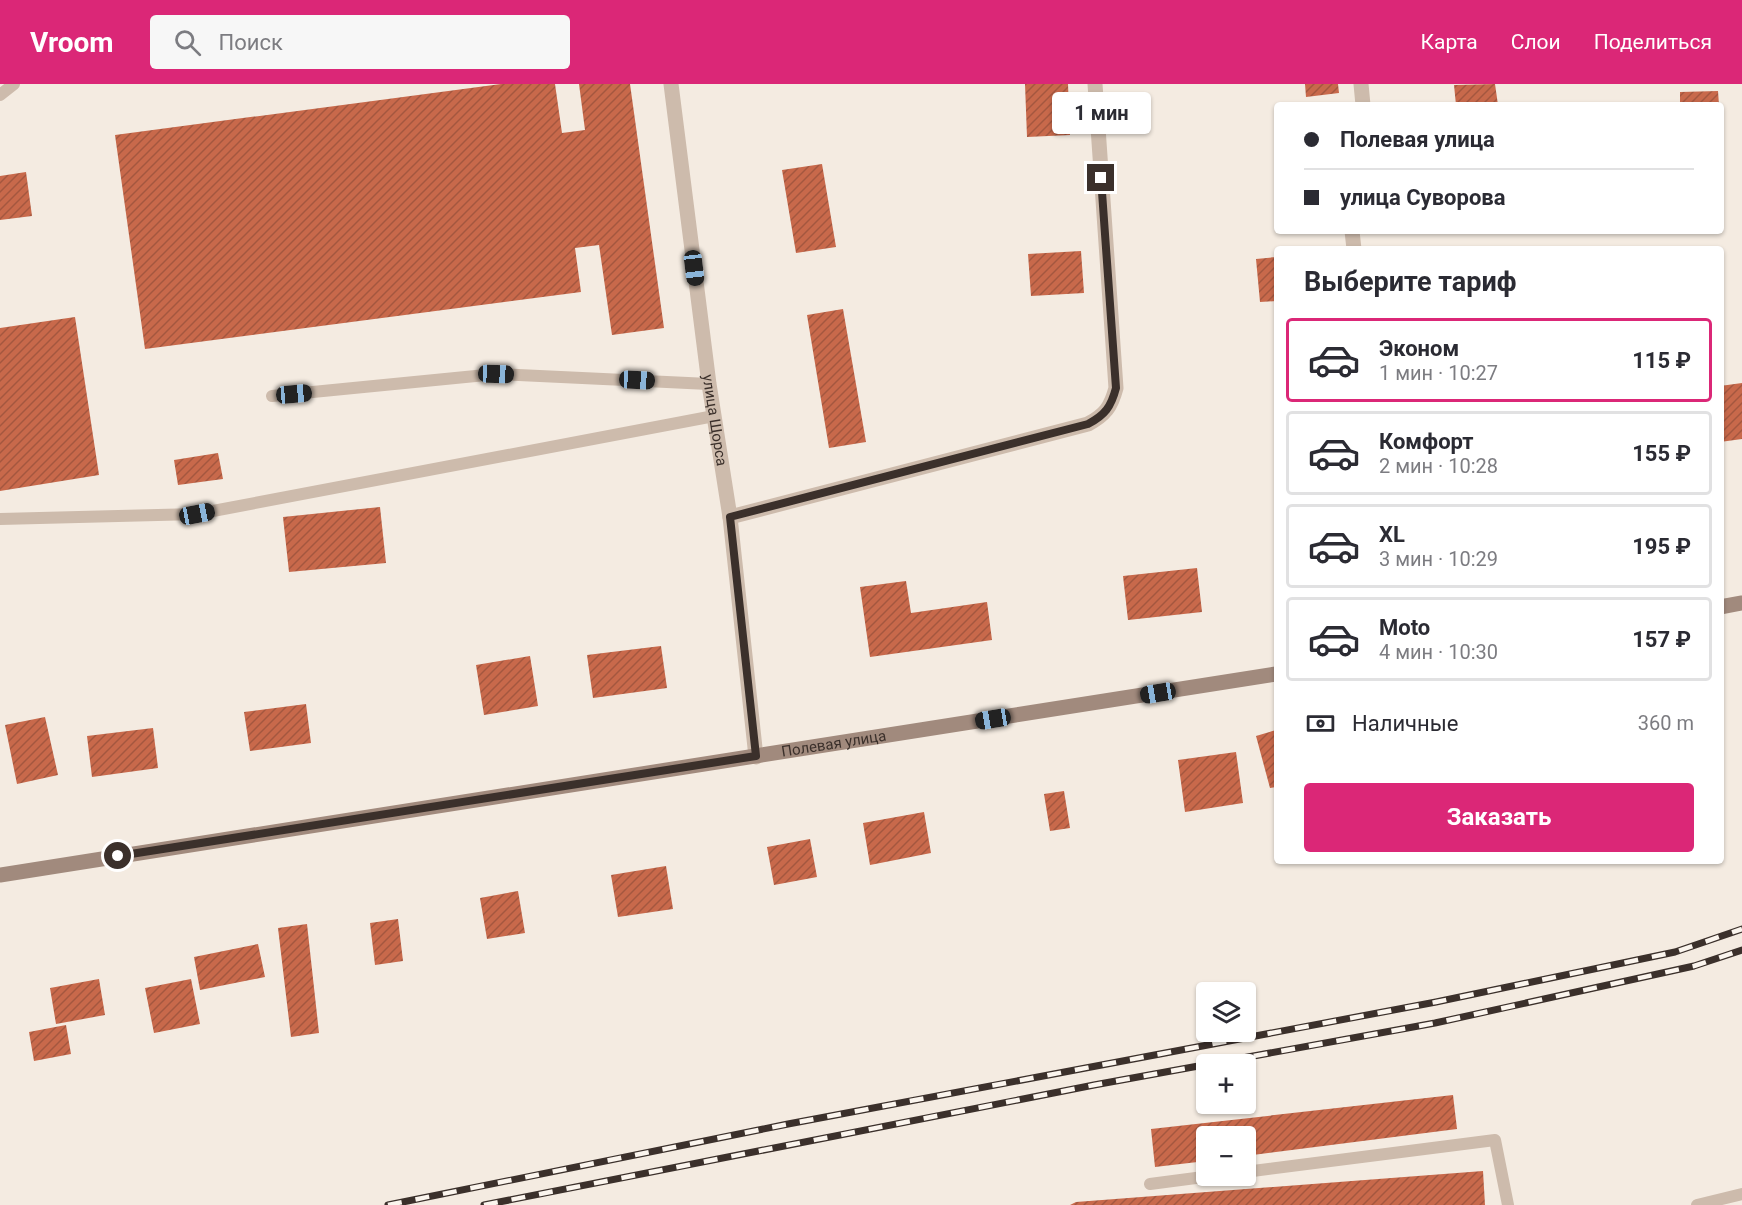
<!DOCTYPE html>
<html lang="ru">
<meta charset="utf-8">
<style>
body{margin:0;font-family:Roboto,sans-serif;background:#f7f7f7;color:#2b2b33;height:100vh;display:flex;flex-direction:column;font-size:22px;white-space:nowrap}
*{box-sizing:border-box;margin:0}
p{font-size:20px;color:#7c7c81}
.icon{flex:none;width:33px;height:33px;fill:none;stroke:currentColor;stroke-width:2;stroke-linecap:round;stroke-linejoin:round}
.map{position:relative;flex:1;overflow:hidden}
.panel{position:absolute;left:1274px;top:162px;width:450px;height:618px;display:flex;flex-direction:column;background:#fff;border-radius:6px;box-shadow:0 2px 4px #0004}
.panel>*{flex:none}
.top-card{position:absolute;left:1274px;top:18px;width:450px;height:132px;border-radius:6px;box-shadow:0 2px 4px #0004;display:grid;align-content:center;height:132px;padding:0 30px;background:#fff}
.fabs{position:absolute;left:1196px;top:898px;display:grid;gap:12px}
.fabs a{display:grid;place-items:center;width:60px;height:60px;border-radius:6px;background:#fff;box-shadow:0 2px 4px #0004;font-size:30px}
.end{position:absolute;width:27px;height:27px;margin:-14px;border:8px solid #3b302b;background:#fff;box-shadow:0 0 0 3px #fff}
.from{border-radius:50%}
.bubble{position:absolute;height:42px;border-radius:6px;background:#fff;box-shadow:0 2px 4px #0004;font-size:20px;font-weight:700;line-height:42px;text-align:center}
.car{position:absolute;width:18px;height:36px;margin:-18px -9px;border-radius:8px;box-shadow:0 0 4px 2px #0007;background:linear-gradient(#222 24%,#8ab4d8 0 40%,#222 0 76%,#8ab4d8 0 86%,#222 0)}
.top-card b{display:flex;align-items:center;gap:21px;height:57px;font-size:22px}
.top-card b+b{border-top:2px solid #e1e1e2}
.top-card i{width:15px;height:15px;background:#2b2b33}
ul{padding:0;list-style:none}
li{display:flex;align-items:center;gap:18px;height:84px;margin:0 12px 9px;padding:0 18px;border:3px solid #e1e1e2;border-radius:6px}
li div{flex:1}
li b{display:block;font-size:22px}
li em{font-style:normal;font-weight:700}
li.on{border-color:#db2777}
li>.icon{width:54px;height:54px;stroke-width:1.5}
h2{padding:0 30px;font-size:27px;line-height:72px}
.pay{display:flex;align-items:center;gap:15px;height:66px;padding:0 30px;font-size:22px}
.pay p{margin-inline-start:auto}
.action{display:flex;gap:12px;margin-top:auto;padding:12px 30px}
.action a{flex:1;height:69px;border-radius:6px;background:#db2777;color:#fff;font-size:24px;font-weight:700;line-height:69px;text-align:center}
header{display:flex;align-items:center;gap:36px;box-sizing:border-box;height:84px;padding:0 30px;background:#db2777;color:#fff}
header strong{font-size:28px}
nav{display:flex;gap:33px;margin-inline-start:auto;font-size:21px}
.search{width:420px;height:54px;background:#f7f7f7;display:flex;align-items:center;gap:15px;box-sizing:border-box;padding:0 21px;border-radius:6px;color:#7c7c81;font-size:22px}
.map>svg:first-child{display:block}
</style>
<header>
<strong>Vroom</strong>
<div class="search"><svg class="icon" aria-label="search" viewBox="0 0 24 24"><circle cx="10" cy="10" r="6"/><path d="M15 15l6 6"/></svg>Поиск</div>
<nav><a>Карта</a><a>Слои</a><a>Поделиться</a></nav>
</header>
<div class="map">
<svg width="1742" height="1121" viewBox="0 0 1742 1121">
<defs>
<pattern id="building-hatch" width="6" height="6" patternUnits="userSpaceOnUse" patternTransform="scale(1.5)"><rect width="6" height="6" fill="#c8694b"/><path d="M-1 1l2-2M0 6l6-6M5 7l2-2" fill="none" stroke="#a4573f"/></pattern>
</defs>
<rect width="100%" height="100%" fill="#f4ebe1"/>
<path fill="url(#building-hatch)" d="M501 0H555L562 49 585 46 579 0H630L664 244 612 251 599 161 575 164 581 208 145 265 115 51Z
M1025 0H1068L1070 51 1027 53Z
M1305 0H1338L1339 9 1306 13Z
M1495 0 1498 21H1456L1454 1Z
M1718 7 1719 21H1680V8Z
M822 80 836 163 796 169 782 86Z
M26 88 32 132 0 136V92Z
M1081 167 1084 209 1031 212 1028 170Z
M1276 173V217L1260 218 1256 175Z
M843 225 866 358 829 364 807 231Z
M75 233 99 391 0 407V244Z
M1742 299V355L1720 358V302Z
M218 369 223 395 178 401 174 376Z
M380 423 386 479 289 488 283 433Z
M1197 484 1202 528 1128 536 1123 492Z
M906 497 911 529 987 518 992 556 870 573 860 503Z
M661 562 667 604 593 614 587 571Z
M530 572 538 622 484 631 476 581Z
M306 620 311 659 250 667 244 628Z
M45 633 58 691 17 700 5 641Z
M153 644 158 684 92 693 87 652Z
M1276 646V703L1270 704 1256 652Z
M1236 668 1243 719 1185 728 1178 676Z
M1064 707 1070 744 1050 747 1044 710Z
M924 728 931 769 870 781 863 739Z
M810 755 817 793 774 801 767 763Z
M666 782 673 825 618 833 611 791Z
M518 807 525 849 487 855 480 814Z
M398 835 403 877 375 881 370 839Z
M307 840 319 949 291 953 278 844Z
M258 860 265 893 200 906 194 873Z
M99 895 105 931 56 940 50 904Z
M191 895 200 940 154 949 145 904Z
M66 941 71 970 34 977 29 948Z
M1453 1011 1457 1045 1245 1072V1053H1206V1077L1155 1083 1151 1045Z
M1483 1087 1485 1121H1070L1076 1118Z"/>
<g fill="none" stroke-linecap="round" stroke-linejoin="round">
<path stroke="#cdbbac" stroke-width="12" d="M0 11 14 0
M272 312 496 290 709 300
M0 435 197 430 714 332
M1245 1088 1495 1056 1508 1121
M1150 1100 1211 1092
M1697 1121 1742 1110"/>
<g stroke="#cdbbac" stroke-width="15">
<path id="s1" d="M671 0 709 300 730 433 756 673"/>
<path d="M1361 0 1363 21"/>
<path d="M1352 147 1354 165"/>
<path d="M730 433 1088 340C1105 331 1111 323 1116 304L1095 0"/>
</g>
<g stroke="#a18a7d" stroke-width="15">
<path d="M1720 523 1742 519"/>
<path id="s2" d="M0 791 1276 590"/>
</g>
<defs>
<path id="rail" d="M388 1121 788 1040 1436 918 1675 868 1742 845
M484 1121 1094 1001 1435 939 1694 882 1742 866"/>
</defs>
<use href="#rail" stroke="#3b302b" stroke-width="7"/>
<use href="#rail" stroke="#fbf5ee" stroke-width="4.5" stroke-dasharray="14" stroke-linecap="butt"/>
</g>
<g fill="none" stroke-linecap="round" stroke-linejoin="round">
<path stroke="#3b302b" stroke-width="8" d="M118 772 756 672 730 433 1088 340C1105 331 1111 323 1116 304L1101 94"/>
</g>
<g text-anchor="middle" stroke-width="5" stroke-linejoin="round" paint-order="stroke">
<g font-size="15" fill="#3b302b" stroke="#fbf5ee">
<text dy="5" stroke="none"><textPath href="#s1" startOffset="339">улица Щорса</textPath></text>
<text dy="5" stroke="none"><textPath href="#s2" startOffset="844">Полевая улица</textPath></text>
</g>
</g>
</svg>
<div class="fabs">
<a><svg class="icon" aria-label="layers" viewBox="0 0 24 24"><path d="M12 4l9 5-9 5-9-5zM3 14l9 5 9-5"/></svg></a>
<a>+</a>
<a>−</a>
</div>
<i class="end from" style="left:118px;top:772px"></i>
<i class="end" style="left:1101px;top:94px"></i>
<div class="bubble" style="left:1052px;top:8px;width:99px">1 мин</div>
<i class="car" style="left:694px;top:184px;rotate:173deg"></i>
<i class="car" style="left:496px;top:290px;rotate:92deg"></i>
<i class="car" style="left:637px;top:296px;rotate:93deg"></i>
<i class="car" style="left:294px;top:310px;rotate:85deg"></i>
<i class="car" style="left:197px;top:430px;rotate:79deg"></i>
<i class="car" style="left:1158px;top:609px;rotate:261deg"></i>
<i class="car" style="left:993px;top:635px;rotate:261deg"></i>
<div class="top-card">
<b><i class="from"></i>Полевая улица</b>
<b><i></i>улица Суворова</b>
</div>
<section class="panel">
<h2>Выберите тариф</h2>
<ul>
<li class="on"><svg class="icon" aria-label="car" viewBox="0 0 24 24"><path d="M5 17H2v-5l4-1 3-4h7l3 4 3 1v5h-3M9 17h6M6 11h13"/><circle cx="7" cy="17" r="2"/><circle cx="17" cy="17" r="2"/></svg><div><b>Эконом</b><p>1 мин · 10:27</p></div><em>115 ₽</em></li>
<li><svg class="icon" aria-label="car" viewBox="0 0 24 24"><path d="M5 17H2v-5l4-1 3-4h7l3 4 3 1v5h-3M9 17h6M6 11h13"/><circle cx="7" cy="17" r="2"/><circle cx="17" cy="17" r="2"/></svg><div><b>Комфорт</b><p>2 мин · 10:28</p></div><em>155 ₽</em></li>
<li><svg class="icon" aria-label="car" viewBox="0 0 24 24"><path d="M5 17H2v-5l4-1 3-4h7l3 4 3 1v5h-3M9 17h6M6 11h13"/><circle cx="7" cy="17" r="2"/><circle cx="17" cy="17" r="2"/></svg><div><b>XL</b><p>3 мин · 10:29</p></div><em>195 ₽</em></li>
<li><svg class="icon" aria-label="car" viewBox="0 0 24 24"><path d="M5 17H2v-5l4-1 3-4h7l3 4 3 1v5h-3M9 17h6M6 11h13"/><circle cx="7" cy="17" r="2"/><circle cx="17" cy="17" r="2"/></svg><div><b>Moto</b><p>4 мин · 10:30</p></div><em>157 ₽</em></li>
</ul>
<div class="pay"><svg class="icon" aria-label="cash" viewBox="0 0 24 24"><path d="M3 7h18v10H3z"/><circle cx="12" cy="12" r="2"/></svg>Наличные<p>360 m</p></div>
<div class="action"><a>Заказать</a></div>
</section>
</div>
